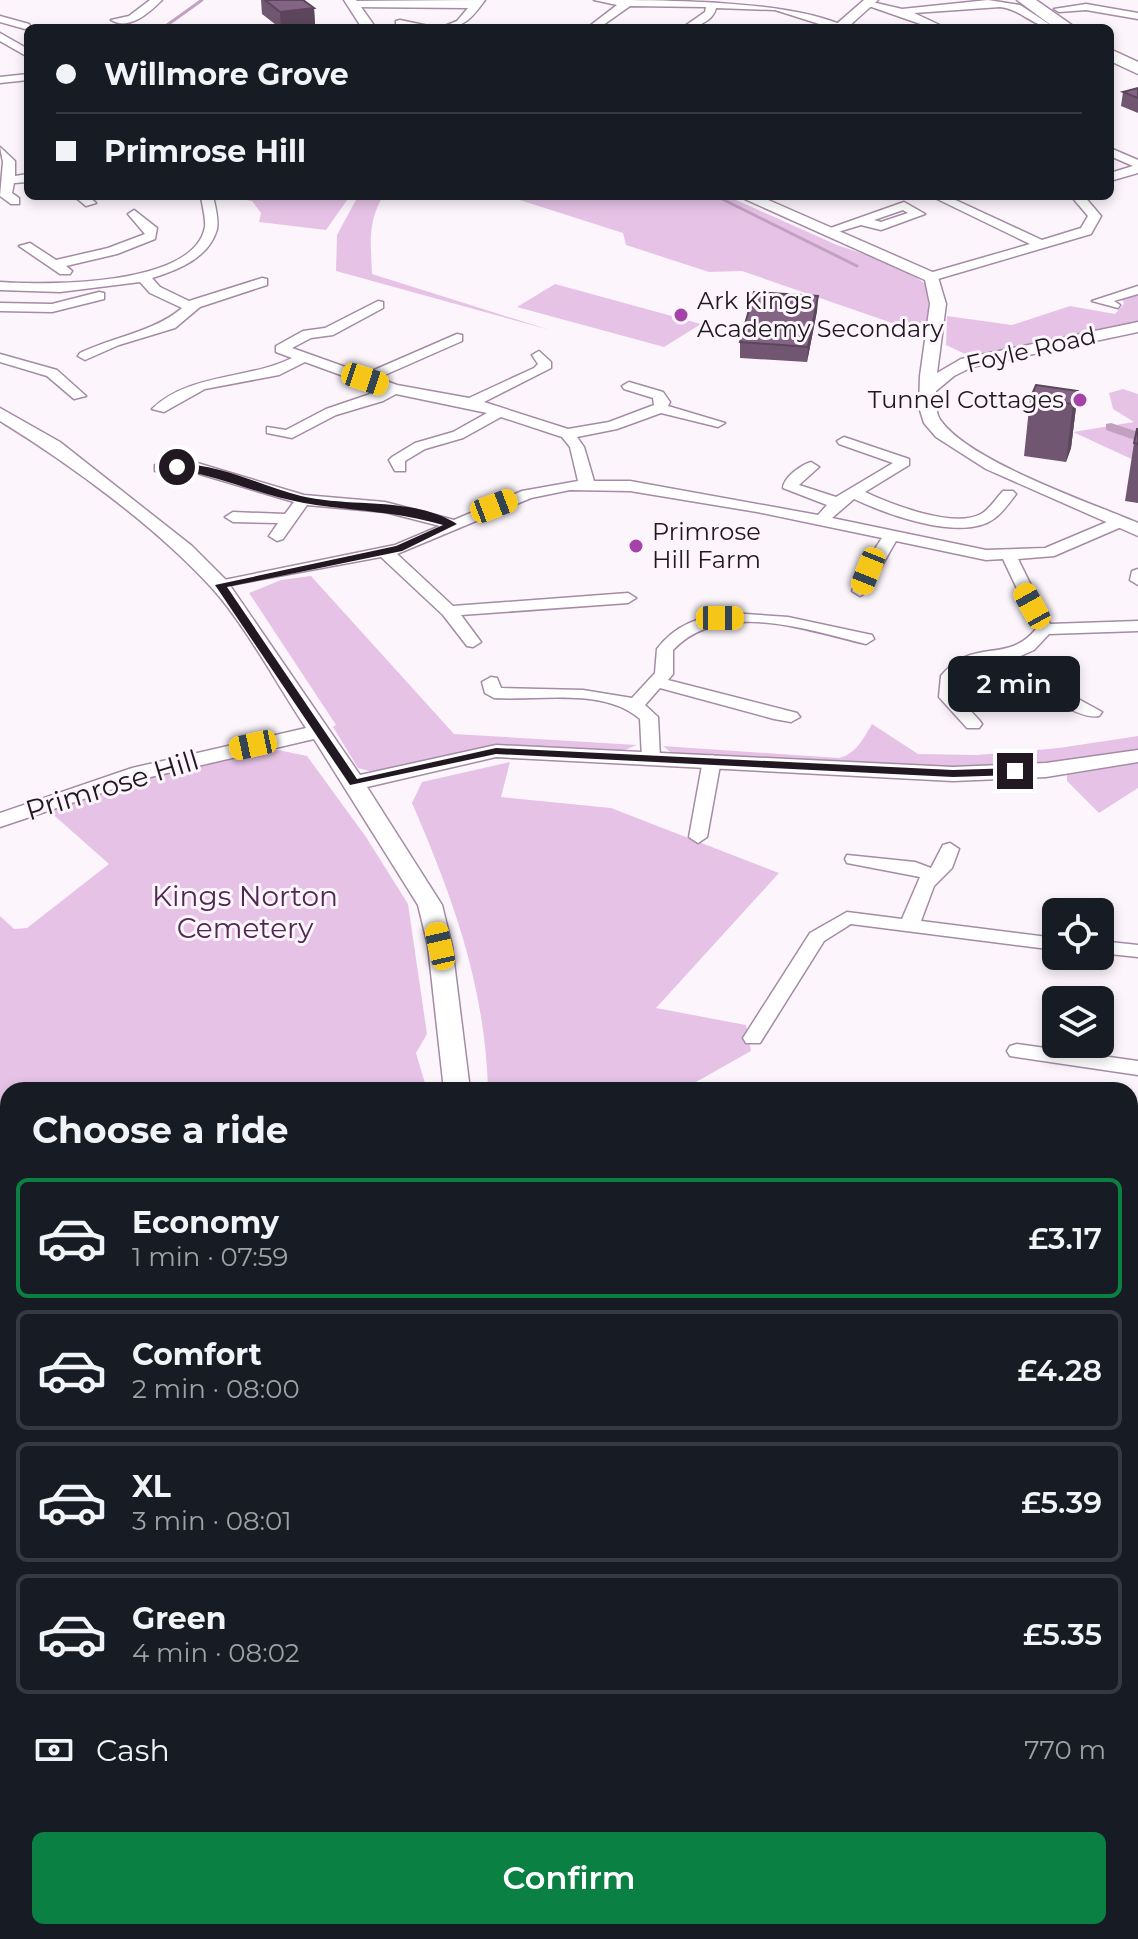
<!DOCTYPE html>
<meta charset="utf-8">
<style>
body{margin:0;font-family:Montserrat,sans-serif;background:#20242c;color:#f1f3f6;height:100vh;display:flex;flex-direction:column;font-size:30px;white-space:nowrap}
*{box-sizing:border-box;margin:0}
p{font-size:26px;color:#9ea1a6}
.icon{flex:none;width:44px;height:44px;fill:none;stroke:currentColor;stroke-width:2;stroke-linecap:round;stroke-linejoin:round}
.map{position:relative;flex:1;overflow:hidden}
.side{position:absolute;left:0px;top:1082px;width:1138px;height:858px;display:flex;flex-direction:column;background:#171b24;border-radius:24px 24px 0 0;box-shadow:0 4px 12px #0003}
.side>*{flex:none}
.guide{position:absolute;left:24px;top:24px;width:1090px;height:176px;border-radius:12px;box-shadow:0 4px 12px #0003;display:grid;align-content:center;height:176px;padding:0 32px;background:#171b24}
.buttons{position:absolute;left:1042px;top:898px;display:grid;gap:16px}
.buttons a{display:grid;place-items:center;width:72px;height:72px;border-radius:12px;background:#171b24;box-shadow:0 4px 12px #0003;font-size:40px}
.end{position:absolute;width:36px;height:36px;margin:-18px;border:10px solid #221822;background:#fff;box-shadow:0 0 0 4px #fff}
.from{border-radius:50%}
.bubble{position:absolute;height:56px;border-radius:12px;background:#171b24;box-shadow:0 4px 12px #0003;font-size:26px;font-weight:600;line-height:56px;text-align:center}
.car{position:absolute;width:24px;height:48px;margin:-24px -12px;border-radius:10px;box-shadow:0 0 6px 2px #0007;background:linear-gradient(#f5c518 24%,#345 0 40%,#f5c518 0 76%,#345 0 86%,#f5c518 0)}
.guide b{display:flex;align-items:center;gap:28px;height:76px;font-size:30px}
.guide b+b{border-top:2px solid #363941}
.guide i{width:20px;height:20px;background:#f1f3f6}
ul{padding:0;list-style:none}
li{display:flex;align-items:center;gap:24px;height:120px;margin:0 16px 12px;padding:0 16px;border:4px solid #363941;border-radius:12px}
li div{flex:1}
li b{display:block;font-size:30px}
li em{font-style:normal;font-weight:600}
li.current{border-color:#0b8043}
li>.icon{width:72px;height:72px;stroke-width:1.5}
h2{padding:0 32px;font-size:36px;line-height:96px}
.pay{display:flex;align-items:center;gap:20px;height:88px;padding:0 32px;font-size:30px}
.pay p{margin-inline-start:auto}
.cta{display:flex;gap:16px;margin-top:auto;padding:16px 32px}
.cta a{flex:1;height:92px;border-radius:12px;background:#0b8043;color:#fff;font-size:32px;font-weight:600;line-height:92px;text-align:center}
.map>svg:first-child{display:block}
</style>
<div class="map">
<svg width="1138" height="1939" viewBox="0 0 1138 1939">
<rect width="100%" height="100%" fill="#fcf6fc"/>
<path fill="#e6c3e6" d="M224 196H350L326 230 259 222 261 213 252 201Z
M358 196H383C367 223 371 244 372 274L550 330 336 271 337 235Z
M507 196H727L837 245 900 266 927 285 929 314 921 333 742 271 709 272 626 245 623 233Z
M555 284 701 324 664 347 517 307Z
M1138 293V322L986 353 967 355 946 345 947 316 1012 325 1070 306 1115 314 1124 304 1122 299Z
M1123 389 1138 394V462L1073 432 1134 422 1113 409 1109 393Z
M311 576 454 734 637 745 622 751 486 748 373 772 358 768 333 727 336 725 249 593 281 580Z
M872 724 918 754 977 755 1059 748 1138 736V750C985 780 827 762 673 754L663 746 839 758C856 754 863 739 872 724Z
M278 750 307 756 366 837 408 904 427 1034 416 1053 427 1090H8V1252L0 1249V916L14 929 27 928 109 864 48 810 204 761Z
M510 762 501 797 611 808 779 873 656 1008 746 1025 751 1051 689 1086 691 1090H488C485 985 453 898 412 803L422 782Z
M1138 763V788L1099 813 1067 781V775Z
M1130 1271 1138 1273V1531L1130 1526Z
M1138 1876V1939H909L935 1932H1130V1879Z"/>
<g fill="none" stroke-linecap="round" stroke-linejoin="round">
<path stroke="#c1a0c2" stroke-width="3" d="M163 28 202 0
M716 196 857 266"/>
<path fill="#c1a0c2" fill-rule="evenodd" d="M1111 423 1138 432V441L1106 430V424Z"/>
<defs>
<path id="minor" d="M150 0H162C149 13 129 31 111 20L129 16Z
M474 0H485C471 19 464 28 440 28L457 21 468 8 353 7 348 4 353 1Z
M594 0C661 0 791 0 846 27L832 28 775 10 716 8C713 22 695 28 682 28L705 12 706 7 630 6 599 28H587L617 5Z
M988 0 1020 5 1055 28C1034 28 1021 9 1000 7L914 13 946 28H932L863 4 868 1 902 9Z
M1086 4 1138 13V19L1086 10 1059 12 1054 9Z
M0 16 29 24 30 26 25 29 0 22Z
M400 20 438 28 396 25V21Z
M0 33 28 49V57L0 41Z
M28 74V80L0 83V77Z
M0 147 15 161V176L28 174V182L14 183 12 193 19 198V204H11L0 196 3 162Z
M1110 148 1138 160V173L1110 181V173L1133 166 1110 156Z
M74 196H88L96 203 86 206Z
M201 196H213C215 205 219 220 217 229 209 258 178 270 152 278L160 287 189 301 262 278 267 279V285L200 307 175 328 119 345 85 360 78 356 80 353C113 337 154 332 182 308L150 293 140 282 60 292 0 290V282C45 285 194 287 205 227 206 218 202 205 201 196Z
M931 196H947L1042 240 1081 228 1088 216 1071 196H1084L1101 216 1091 234 931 281 926 280V274L1030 244Z
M904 202 925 214 881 230 861 225 828 235 822 231ZM903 210 908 213 881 222 874 220Z
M134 210 157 228 155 239 117 254 66 266 72 271 70 274H60L19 246 30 243 56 260 108 248 145 234 128 214Z
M1138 286V294L1114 301 1120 305 1118 308 1092 301Z
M99 292 104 293V299L52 312 0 311V303L52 304Z
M378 301 383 302V308L333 335 311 338 292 348 365 374 457 334 462 335V341L378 378 397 385 469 398 534 368 538 364 532 355 539 351 551 362V368L484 402 568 429 609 422 654 405 653 398 624 389 622 386 629 382 663 392 670 402 668 406 725 423 718 427 661 413 617 429 577 437 584 447 594 481H630L818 515 827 505 783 488C784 477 801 465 811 462L819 467 799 485 836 497 893 463 839 444 837 441 844 437 909 459V465L865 492C891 504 953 529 981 514 990 509 996 498 1003 491H1013L1016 494C1010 502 1003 512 995 518 963 543 886 514 854 499L832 518 986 550 1045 548 1114 519H1126V525L1054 556 1018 559 1050 624 1138 621V631L1049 634 1034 650 1016 658 1060 689 1102 712 1099 716C1074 721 1017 675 997 660L978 662 958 677 957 696 979 720 982 724 979 728H967L939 697 941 676C973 636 1007 665 1036 629L1003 559 986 560 896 541C889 552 869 593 860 596L852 591 860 571 882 538 757 512 630 491 570 490 531 498 397 554 453 606 628 593 636 598 628 603 461 615 481 642 473 647 467 646 443 615 381 557 214 588V582L395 545 440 526 385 512 307 505 283 539 277 541 269 536 278 523 233 522 225 517 233 512 285 514 294 502 193 472 155 471V465L194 462 304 495 385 502 454 520 522 491 578 481 570 447 562 437 501 417 463 438 425 449 405 461V471H395L389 460 392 457 415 443 453 432 487 413 396 394 383 401 336 415 292 438 267 433V427L286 430 326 409 382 390 305 362 279 375 205 389 164 412 152 409C189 373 248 380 292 358L276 352V346L303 331 325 328Z
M0 354 57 370 86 396 74 399 47 376 0 362Z
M1138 569V585L1130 580 1132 571Z
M730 613 788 617 872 635 874 639 866 644C806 630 722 599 673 650V674L668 680 797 713 800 717 791 722 774 719 660 688 645 705 658 717 660 758 651 763 642 758 640 719C604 687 539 701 494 698L485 693 482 682 491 677 497 678 501 688 583 690 632 698 655 673 657 649C676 624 699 617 730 613Z
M712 755 721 760 707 837 698 843 689 837 703 760Z
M950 843 959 849 952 868 934 886 921 921 1056 938V950L851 924 824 941 760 1043H746L743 1038 810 933 847 912 902 919 920 877 847 863 845 859 847 855 915 862 931 868 943 845Z
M1100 941 1138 945V957L1100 953Z
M1017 1044 1138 1061V1075L1010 1056 1007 1051 1010 1046Z
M1130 1184 1138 1185V1201L1130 1200Z
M0 1230 8 1232V1248L0 1246Z
M1130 1531 1138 1534V1557L1130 1554Z"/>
<path id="tertiary" d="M344 0H356L376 28H362Z
M864 0H878L847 28H832Z
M738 196H759L937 274 946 304 937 373 961 359 1138 322V332L972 367 954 376 936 391C936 401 935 413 941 421 971 462 1089 502 1138 523V536L986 469 936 437 924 423 919 407 920 376 930 304 925 280Z
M0 408 60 442 192 546 227 581 360 775 496 745 953 767 1046 763 1138 750V762L1046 777 953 781 496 757 367 787 442 905 452 946 470 1090H444L428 946 418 905 314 739 146 778 0 827V813L132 768 306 728C278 686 244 623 211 587 155 526 70 464 0 421Z
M1130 1707 1138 1710V1744L1130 1741Z
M1138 1849V1879L1130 1881V1851Z
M809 1932H872L868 1939H805Z"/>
<path id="trunk" d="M1017 0H1036L1076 28H1055Z
M1110 49 1138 62V74L1110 61Z"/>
</defs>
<use href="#minor" stroke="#a58ba5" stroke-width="3"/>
<use href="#tertiary" stroke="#a58ba5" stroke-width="3"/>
<use href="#trunk" stroke="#a58ba5" stroke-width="3"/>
<use href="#minor" fill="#fff" fill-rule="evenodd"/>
<use href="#tertiary" fill="#fff" fill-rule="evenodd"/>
<use href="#trunk" fill="#fff" fill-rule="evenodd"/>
</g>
<path fill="#715672" d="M261 0H303L314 8 315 25 280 28 262 14Z
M1138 88V113L1121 106 1123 92Z
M818 296 817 311 807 362 740 358V342Z
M1078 391 1071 448 1066 462 1024 456 1030 399Z
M1138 429V503L1125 501 1134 443Z"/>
<path fill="#5c465c" d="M314 8 315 25 281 28 280 12Z
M818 296 817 311 807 362 808 347Z
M1078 391 1071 448 1066 462 1073 404Z"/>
<path fill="#836484" stroke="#5c465c" stroke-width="2" d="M265 0H303L314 8 280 12Z
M1138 88V98L1123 92Z
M754 292 818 296 808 347 740 342Z
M1036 385 1078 391 1073 404 1030 399Z
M1137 429H1138V444L1134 443Z"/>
<path fill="#221822" d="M177 464C219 463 261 486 301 496 350 508 413 496 457 524L402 551 227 587 357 779 496 748 953 770 1015 768 1021 771 1015 775 953 777 496 754 350 785 215 585 396 546 443 525C395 511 351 511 304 503 259 495 221 476 174 469Z"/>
<g fill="#a543aa" stroke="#fcf6fc" stroke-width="3">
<circle cx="681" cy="315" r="8"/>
<circle cx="1080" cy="400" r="8"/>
<circle cx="636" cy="546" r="8"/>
</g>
<g text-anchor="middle" stroke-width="6" stroke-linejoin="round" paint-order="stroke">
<g font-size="24" fill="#221822" stroke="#fcf6fc" text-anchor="start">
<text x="697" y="309">Ark Kings<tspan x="697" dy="28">Academy Secondary</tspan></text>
<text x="1064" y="408" text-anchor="end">Tunnel Cottages</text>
<text x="652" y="540">Primrose<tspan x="652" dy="28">Hill Farm</tspan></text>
</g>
<g font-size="24" fill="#221822" stroke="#fcf6fc">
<text transform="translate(1031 350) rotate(-13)" y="8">Foyle Road</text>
</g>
<g font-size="28" fill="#221822" stroke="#fcf6fc">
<text transform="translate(112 785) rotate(-17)" y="10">Primrose Hill</text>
</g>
<g font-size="28" fill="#512753" stroke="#fcf6fc">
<text x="245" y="906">Kings Norton<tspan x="245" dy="32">Cemetery</tspan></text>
</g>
</g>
</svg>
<div class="buttons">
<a><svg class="icon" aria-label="locate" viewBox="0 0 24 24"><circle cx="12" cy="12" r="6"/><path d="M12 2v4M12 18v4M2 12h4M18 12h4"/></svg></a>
<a><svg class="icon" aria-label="layers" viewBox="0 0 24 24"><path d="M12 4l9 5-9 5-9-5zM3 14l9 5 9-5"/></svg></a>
</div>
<i class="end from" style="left:177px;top:467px"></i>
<i class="end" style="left:1015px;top:771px"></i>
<div class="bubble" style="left:948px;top:656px;width:132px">2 min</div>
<i class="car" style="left:365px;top:379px;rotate:108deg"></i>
<i class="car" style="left:494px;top:506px;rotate:69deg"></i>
<i class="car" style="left:868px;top:571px;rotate:202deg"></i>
<i class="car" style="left:1032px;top:606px;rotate:331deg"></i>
<i class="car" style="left:720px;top:618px;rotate:90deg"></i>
<i class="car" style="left:253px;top:745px;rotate:258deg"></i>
<i class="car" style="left:440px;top:946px;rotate:347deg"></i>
<div class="guide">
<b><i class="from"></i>Willmore Grove</b>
<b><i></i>Primrose Hill</b>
</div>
<section class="side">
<h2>Choose a ride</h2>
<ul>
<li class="current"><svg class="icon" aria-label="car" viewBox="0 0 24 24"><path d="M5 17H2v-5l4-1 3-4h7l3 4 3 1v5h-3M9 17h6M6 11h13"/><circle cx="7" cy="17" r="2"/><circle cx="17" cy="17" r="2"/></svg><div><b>Economy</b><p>1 min · 07:59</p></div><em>£3.17</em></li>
<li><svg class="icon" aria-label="car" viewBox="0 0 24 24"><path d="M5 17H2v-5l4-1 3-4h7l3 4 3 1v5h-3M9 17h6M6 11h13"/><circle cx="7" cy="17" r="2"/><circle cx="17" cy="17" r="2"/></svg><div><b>Comfort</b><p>2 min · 08:00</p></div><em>£4.28</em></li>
<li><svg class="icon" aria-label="car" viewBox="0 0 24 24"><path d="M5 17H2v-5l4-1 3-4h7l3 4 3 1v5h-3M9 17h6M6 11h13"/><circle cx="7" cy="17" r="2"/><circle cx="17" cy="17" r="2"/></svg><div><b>XL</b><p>3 min · 08:01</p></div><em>£5.39</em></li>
<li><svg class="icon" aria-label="car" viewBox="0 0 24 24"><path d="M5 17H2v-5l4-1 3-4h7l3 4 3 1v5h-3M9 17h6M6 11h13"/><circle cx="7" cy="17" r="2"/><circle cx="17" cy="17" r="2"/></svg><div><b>Green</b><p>4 min · 08:02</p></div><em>£5.35</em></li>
</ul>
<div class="pay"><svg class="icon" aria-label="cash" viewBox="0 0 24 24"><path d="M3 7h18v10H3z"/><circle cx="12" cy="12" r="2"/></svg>Cash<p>770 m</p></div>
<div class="cta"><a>Confirm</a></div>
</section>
</div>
